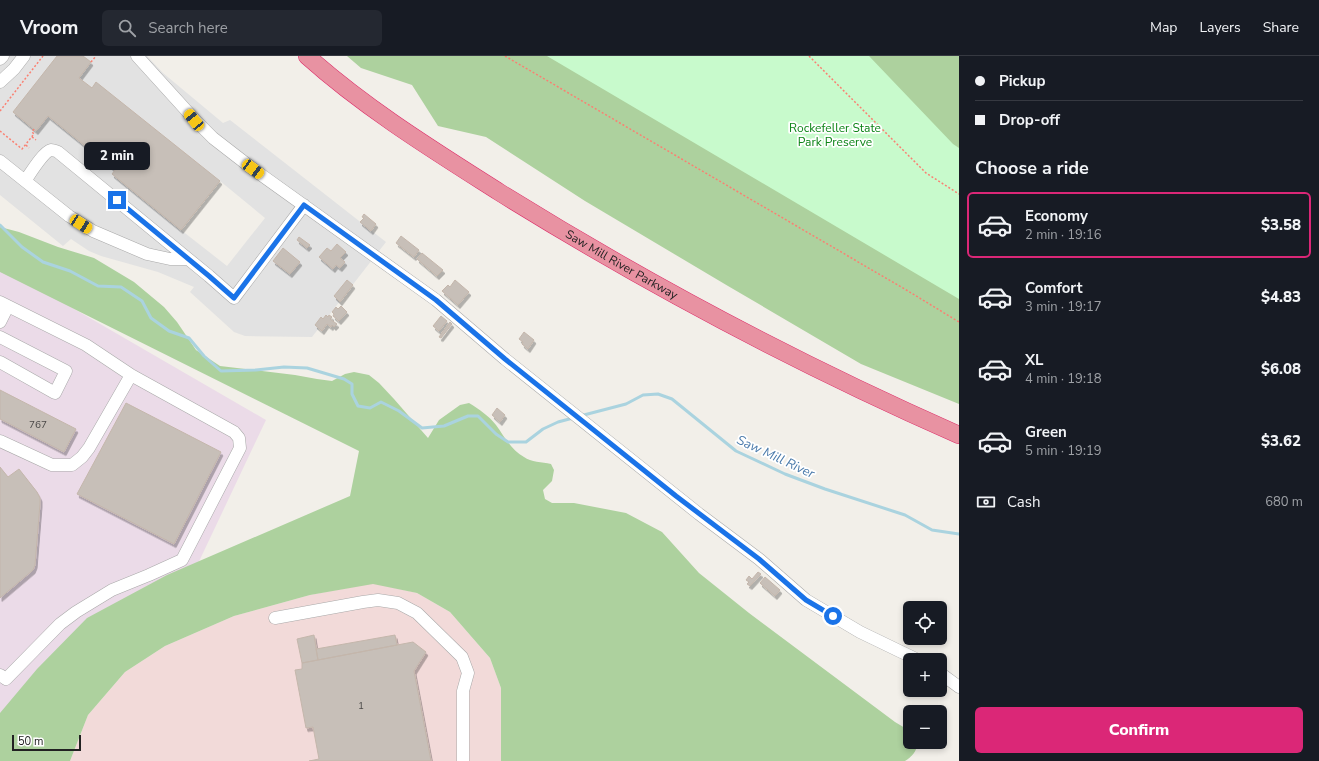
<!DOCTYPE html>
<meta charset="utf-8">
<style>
body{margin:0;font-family:"Nunito Sans",sans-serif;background:#242831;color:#f1f3f6;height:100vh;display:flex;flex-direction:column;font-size:15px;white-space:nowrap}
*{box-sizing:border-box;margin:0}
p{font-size:13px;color:#9ea1a6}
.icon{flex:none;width:22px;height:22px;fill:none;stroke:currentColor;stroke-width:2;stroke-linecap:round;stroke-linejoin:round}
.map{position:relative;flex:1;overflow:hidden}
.details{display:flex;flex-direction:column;background:#171b24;width:360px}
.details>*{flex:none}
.banner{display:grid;align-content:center;height:88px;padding:0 16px;background:#171b24}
.buttons{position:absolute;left:903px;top:545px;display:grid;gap:8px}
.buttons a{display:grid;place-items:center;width:44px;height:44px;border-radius:6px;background:#171b24;box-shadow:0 2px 6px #0003;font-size:20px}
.scale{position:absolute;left:12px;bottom:10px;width:69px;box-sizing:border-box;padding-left:4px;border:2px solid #222;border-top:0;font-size:11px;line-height:14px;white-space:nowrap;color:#222;-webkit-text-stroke:3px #fff;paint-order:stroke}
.end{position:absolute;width:18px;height:18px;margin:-9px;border:5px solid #1a73e8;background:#fff;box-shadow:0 0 0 2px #fff}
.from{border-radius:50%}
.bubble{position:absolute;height:28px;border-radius:6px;background:#171b24;box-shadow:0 2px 6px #0003;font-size:13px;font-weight:800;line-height:28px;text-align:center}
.car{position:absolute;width:12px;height:24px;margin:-12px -6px;border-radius:5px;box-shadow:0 0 3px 1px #0007;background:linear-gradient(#f5c518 24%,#345 0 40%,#f5c518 0 76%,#345 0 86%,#f5c518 0)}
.banner b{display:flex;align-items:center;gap:14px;height:38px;font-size:15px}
.banner b+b{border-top:1px solid #363941}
.banner i{width:10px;height:10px;background:#f1f3f6}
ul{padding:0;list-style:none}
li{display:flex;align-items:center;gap:12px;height:66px;margin:0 8px 6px;padding:0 8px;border:2px solid transparent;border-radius:6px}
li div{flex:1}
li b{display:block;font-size:15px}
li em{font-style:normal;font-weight:800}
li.current{border-color:#db2777}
li>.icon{width:36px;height:36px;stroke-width:1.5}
h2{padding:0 16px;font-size:18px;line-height:48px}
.pay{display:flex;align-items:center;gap:10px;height:44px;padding:0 16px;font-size:15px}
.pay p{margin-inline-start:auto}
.cta{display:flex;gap:8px;margin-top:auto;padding:8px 16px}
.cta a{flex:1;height:46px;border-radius:6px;background:#db2777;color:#fff;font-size:16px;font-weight:800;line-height:46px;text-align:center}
header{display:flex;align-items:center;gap:24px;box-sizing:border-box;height:56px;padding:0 20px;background:#171b24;border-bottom:1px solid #363941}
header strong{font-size:19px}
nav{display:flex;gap:22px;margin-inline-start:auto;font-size:14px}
.search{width:280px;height:36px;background:#242831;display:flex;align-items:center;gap:10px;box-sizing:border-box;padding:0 14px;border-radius:6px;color:#9ea1a6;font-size:15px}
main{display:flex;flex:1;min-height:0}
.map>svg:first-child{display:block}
</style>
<header>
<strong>Vroom</strong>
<div class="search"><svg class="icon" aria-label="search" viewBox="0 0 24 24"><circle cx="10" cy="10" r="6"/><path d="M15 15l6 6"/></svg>Search here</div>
<nav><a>Map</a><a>Layers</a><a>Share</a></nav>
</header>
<main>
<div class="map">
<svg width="959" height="705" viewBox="0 0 959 705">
<defs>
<filter id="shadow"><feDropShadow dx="2" dy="3.5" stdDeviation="0" flood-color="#0004"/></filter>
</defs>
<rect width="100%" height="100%" fill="#f2efe9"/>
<path fill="#f2dad9" d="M373 527 417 537 450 556 490 602 501 632V705H70L88 659 125 616 165 590 234 560 310 539Z"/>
<path fill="#ebdbe8" d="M0 210 266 364 194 516 0 693Z"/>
<path fill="#add19e" d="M347 0H959V348L861 308 728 230 585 145 486 81 438 70 412 29 361 12Z
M0 171 19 176 58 191 94 202 134 226 164 251 177 266 196 294 220 310 295 319 317 323 332 325 345 318 354 316 369 319 379 327 394 343 428 382 439 364 460 349 469 347C479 353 489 360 496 369 504 380 511 394 524 401 531 406 542 406 551 408L554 414 552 425 543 434 545 443 552 447H574L626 457 662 476 699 517 749 557 895 666 910 675V686H917C918 694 912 701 905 705H501V632L490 602 450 556 417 537 373 528 310 539 234 560 165 590 125 616 88 659 70 705H0V657L37 613 87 562 167 519 350 440 359 395 0 216Z"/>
<path fill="#c8facc" d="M547 0H869L953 88 959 92V243Z"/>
<path fill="#e2e2e2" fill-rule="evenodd" d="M0 0H147L163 17 223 67 230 64 386 186 312 281 245 280 234 276 190 236 194 231 158 216 101 200 89 195 71 183 63 190 0 139ZM220 125 265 162 227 210 181 174Z"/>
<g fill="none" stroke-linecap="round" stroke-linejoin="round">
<path stroke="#aad3df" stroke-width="3" d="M0 169 22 191 43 206 70 215 98 230 121 231 142 245 151 262 169 275 189 282 204 300 221 315 256 314 284 311 307 312 344 323 352 328V338L358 350 370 352 381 346 399 355 422 372 444 370 468 360H478L496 378 508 386H526L543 373 558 366 573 362
M580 360 626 348 643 339 658 338 672 343 736 395 785 418 825 433 905 459 932 474 959 478"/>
</g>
<path fill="#c7bfb8" stroke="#c4b6ab" filter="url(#shadow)" d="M57 0H83L91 6 79 22 92 32 96 26 220 125 181 174 112 118 115 114 48 60 36 75 13 56Z
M364 158 376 168 371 175 360 166 364 162 362 161Z
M401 180 419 194 414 201 396 187Z
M299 181 310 189 307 192 297 184Z
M337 188 346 196 340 202 345 206 340 212 336 209 333 213 319 201 327 192 331 195Z
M283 192 300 206 290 218 273 205Z
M422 197 443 214 437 220 417 203Z
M347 224 353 229 340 246 334 240Z
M455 224 469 236 458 249 442 235 448 229 450 231Z
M341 250 347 256 339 265 333 260 334 258 332 256 336 251 338 253Z
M326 259 328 261 329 259 332 261 330 263 337 268 334 271 332 269 331 271 327 268 322 275 315 269 321 261 323 263Z
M441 260 447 265 439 275 433 270Z
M450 266 452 268 441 282 439 281Z
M524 276 534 284 528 293 522 288 523 286 519 283Z
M0 334 76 373 64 396 0 363Z
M126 347 221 396 174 488 77 438Z
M497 352 505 359 500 366 492 359Z
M0 411 8 421 19 413 37 436 40 442V448L35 509 33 514 0 542Z
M758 516 761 518 750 530 747 528 749 526 746 524 749 520 752 523Z
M765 521 780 534 775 540 760 527Z
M314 579 318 604 302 607 297 583Z
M395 579 397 589 318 604 316 593Z
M413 586 426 596 414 615 431 705H309L319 703 313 671 306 672 295 614 302 613V607Z"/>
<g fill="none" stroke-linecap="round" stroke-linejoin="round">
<defs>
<path id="minor" d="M137 0 195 64 213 82 253 113 436 244 505 303 699 458 759 503 806 544 860 576 918 604
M0 3 3 0
M0 26 14 13 24 0
M0 105 69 160 93 175 147 198 170 203H188
M25 125C30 118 43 96 51 94 54 94 55 95 58 96L209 220 234 242 304 149
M0 246 86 289 131 319 234 376 239 382 240 392 182 504 149 519 112 534 76 556 60 568 6 623 0 619
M0 266 8 250
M0 281 66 315 55 337 0 306
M0 385 52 409H72L82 401 89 392 131 319
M275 562 363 546 378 544 398 547 417 557 462 601 468 617 463 635V705
M940 617 959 631"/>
<g id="highway">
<path id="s1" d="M307 0C365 52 433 94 499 136 647 228 800 309 959 379"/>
</g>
</defs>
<use href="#minor" stroke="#a9a9a9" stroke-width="13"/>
<use href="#highway" stroke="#dc2a67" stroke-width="18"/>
<path stroke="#fa8072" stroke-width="1.5" stroke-dasharray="2 2" stroke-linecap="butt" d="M505 0 908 235 959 266
M809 0 926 117 959 138
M91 6 96 0
M0 55 43 0
M0 75 22 93 34 78 32 76 34 73
M32 81 36 84
M26 89 29 92"/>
<use href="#minor" stroke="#fff" stroke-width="12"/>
<use href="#highway" stroke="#e892a2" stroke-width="17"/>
</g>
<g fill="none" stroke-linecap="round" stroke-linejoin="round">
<path stroke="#1a73e8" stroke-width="5" d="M117 144 209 220 234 242 304 149 436 244 505 303 676 440 759 503 806 544 833 560"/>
</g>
<g text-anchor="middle" stroke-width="3.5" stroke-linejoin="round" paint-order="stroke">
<g font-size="10" fill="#4b4948">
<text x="38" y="372">767</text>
<text x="361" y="653">1</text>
</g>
<g font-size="12" fill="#0c8416" stroke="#fff">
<text x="835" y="76">Rockefeller State<tspan x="835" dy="14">Park Preserve</tspan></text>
</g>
<g font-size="12" fill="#222" stroke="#fff">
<text dy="4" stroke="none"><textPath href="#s1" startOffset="378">Saw Mill River Parkway</textPath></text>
</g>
<g font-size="13" font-style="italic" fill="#4a7aab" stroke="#fff">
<text transform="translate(776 400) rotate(25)" y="5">Saw Mill River</text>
</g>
</g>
</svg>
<div class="buttons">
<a><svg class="icon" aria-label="locate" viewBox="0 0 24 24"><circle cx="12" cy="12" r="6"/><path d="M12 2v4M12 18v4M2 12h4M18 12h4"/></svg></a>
<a>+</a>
<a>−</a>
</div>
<div class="scale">50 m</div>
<i class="end from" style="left:833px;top:560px"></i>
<i class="end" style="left:117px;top:144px"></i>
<div class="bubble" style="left:84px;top:86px;width:66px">2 min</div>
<i class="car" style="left:194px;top:64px;rotate:321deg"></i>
<i class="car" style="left:253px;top:113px;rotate:126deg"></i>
<i class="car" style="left:81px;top:168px;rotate:123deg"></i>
</div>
<section class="details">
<div class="banner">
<b><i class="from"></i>Pickup</b>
<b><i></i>Drop-off</b>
</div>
<h2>Choose a ride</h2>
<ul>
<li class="current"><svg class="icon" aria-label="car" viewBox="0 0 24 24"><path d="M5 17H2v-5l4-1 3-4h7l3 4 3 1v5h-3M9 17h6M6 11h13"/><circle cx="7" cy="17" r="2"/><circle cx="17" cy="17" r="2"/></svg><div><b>Economy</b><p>2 min · 19:16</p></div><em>$3.58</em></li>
<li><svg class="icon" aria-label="car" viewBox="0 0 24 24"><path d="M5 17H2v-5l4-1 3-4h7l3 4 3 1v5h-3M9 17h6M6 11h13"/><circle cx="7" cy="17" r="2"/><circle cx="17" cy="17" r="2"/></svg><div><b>Comfort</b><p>3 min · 19:17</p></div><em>$4.83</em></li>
<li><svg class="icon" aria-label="car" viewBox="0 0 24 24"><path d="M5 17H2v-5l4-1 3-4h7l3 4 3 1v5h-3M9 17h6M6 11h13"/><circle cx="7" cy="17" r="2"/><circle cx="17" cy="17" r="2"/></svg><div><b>XL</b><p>4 min · 19:18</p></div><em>$6.08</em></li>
<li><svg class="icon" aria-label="car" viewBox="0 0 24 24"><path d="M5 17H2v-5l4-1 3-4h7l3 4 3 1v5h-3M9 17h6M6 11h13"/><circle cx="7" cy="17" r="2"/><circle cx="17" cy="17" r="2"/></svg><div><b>Green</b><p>5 min · 19:19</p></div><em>$3.62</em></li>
</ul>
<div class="pay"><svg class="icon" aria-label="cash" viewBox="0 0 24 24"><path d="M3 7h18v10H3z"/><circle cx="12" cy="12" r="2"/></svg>Cash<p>680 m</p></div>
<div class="cta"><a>Confirm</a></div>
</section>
</main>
